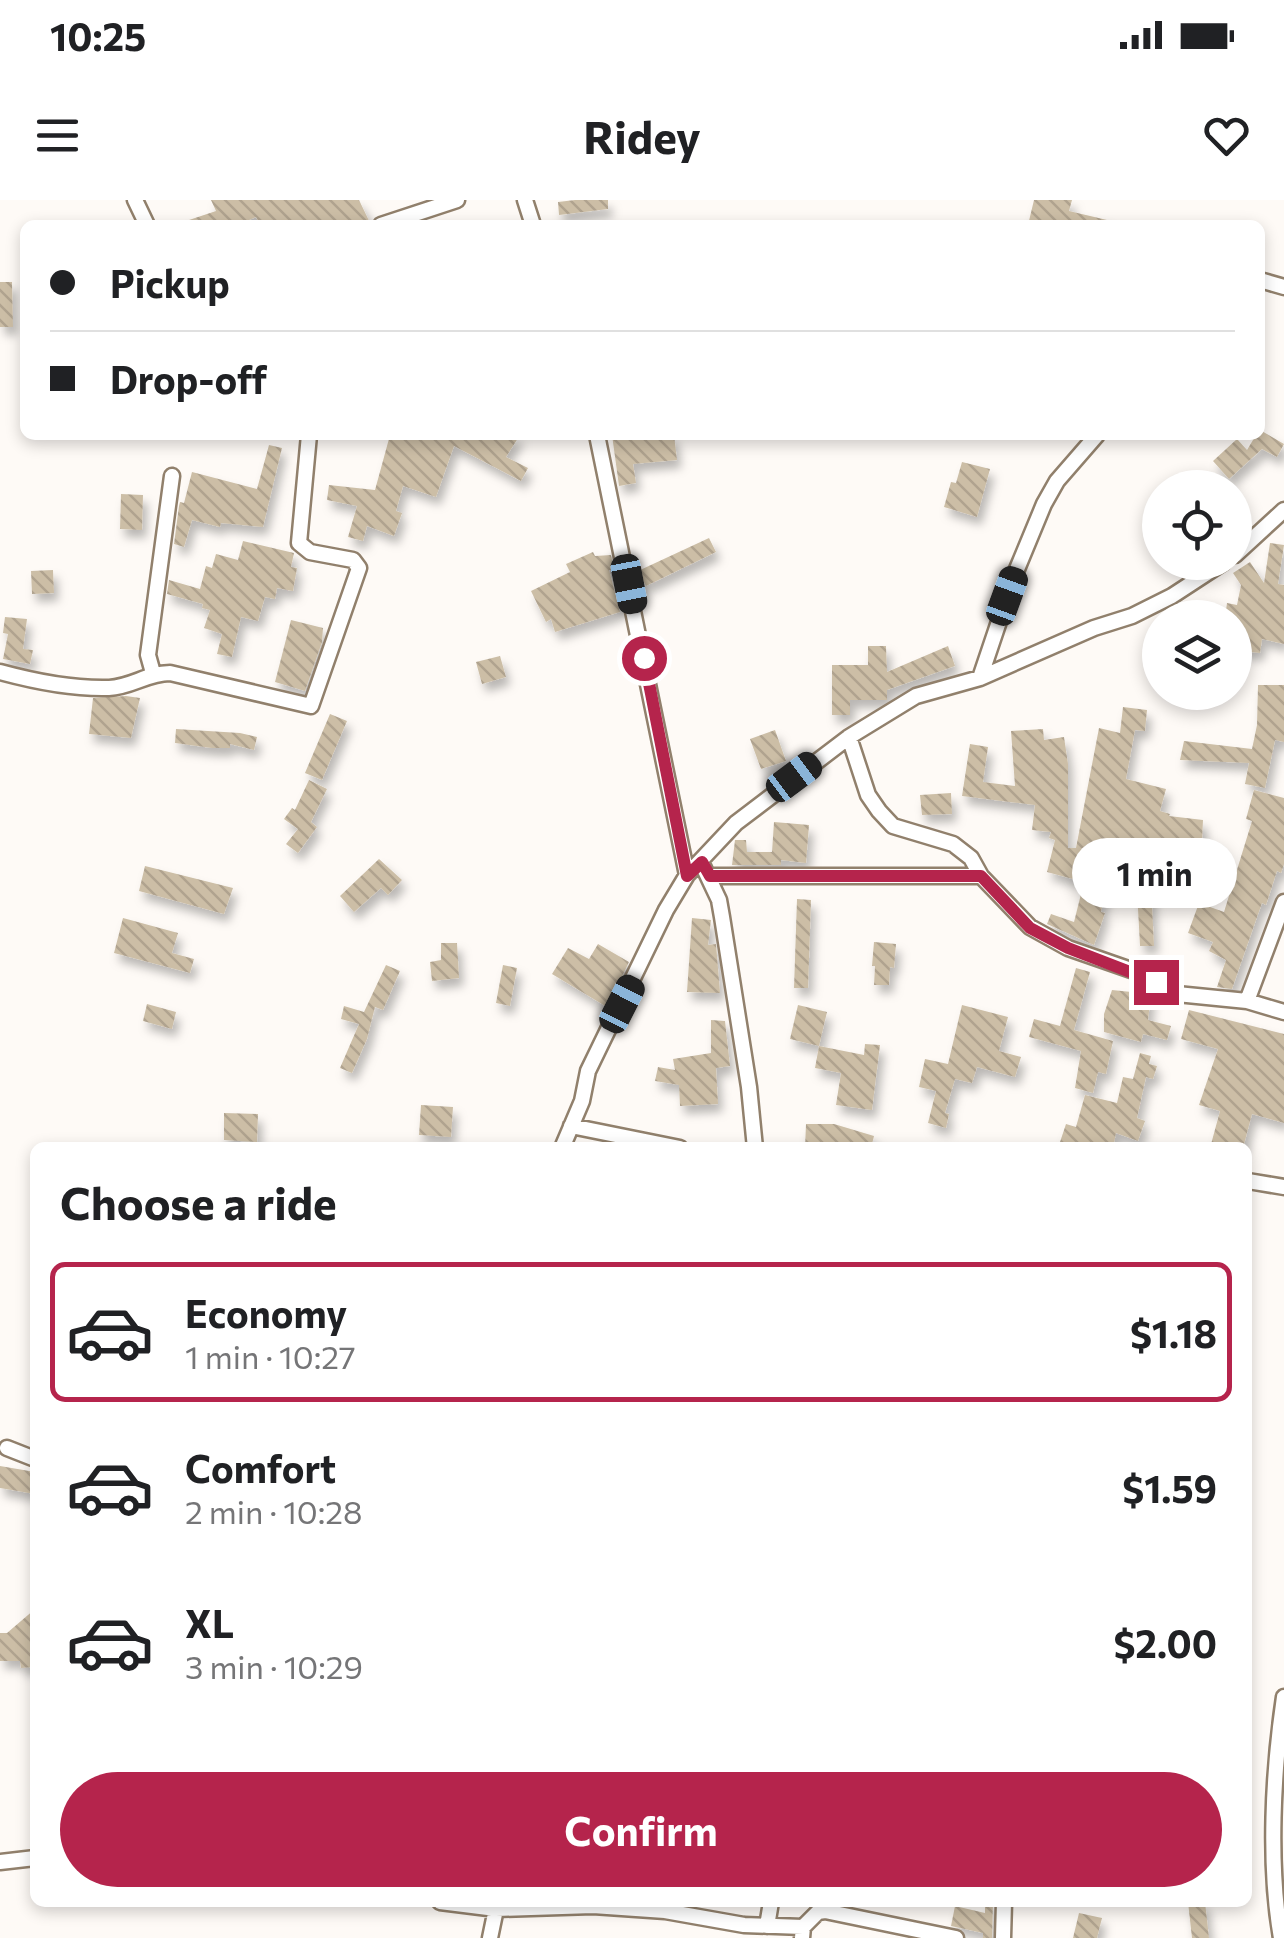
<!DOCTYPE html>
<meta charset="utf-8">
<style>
body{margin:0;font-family:Commissioner,sans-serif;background:#f2f2f2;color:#202124;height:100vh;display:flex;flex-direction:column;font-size:38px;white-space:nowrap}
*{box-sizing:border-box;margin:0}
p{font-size:32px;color:#757577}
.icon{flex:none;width:55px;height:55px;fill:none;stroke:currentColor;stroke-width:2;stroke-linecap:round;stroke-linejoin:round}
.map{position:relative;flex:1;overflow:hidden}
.details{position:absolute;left:30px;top:942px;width:1222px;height:765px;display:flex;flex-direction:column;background:#fff;border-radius:15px;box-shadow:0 5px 15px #0003}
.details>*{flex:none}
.banner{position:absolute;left:20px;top:20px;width:1245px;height:220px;border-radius:15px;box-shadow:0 5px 15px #0003;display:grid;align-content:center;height:220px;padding:0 30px;background:#fff}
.tools{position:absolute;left:1142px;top:270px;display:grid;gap:20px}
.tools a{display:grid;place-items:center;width:110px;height:110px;border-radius:50%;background:#fff;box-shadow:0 5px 15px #0003;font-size:50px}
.end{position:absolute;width:45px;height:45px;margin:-22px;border:12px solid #b5244c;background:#fff;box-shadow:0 0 0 5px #fff}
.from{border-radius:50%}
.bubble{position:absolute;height:70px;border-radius:35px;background:#fff;box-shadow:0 5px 15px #0003;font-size:32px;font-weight:700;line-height:70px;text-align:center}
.car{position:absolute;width:30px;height:60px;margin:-30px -15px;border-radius:12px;box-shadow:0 0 8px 2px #0007;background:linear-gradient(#222 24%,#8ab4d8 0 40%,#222 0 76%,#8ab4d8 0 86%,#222 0)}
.banner b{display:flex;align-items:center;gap:35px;height:95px;font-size:38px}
.banner b+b{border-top:2px solid #e0e0e0}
.banner i{width:25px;height:25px;background:#202124}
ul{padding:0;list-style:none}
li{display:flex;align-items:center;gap:30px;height:140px;margin:0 20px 15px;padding:0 10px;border:5px solid transparent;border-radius:15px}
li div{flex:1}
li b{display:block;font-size:38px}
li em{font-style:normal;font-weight:700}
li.on{border-color:#b5244c}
li>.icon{width:90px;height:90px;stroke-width:1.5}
h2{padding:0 30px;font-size:45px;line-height:120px}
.primary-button{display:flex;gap:20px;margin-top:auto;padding:20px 30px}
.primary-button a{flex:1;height:115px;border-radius:60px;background:#b5244c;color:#fff;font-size:40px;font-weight:700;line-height:115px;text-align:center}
.status{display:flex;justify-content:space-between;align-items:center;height:70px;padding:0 50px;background:#fff;direction:ltr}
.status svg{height:28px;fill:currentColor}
header{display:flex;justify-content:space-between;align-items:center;height:130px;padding:0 30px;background:#fff;font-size:45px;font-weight:700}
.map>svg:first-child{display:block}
</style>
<div class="status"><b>10:25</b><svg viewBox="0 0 49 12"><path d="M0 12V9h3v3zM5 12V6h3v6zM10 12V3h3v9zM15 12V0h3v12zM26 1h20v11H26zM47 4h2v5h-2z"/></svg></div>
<header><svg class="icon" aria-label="menu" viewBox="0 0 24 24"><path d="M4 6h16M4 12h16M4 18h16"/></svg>Ridey<svg class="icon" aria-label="heart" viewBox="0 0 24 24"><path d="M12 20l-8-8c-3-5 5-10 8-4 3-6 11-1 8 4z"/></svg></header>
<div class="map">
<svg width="1284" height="1738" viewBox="0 0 1284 1738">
<defs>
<pattern id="building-back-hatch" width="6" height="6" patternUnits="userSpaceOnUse" patternTransform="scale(2.5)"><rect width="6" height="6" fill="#ccbea6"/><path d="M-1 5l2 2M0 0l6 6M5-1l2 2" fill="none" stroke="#b0a38f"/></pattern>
<filter id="shadow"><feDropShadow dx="4.5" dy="8" stdDeviation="5" flood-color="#0004"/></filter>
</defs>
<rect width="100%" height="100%" fill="#fefaf6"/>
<path fill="url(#building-back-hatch)" filter="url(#shadow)" d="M211 0H359L371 25H260L256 17 237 25H183V22L216 11Z
M575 0H608V9L559 15 558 2Z
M1034 0H1072L1069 11 1107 20V25H1028Z
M0 82H12L13 127H0Z
M1260 230 1284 244 1277 257 1262 249 1229 279 1213 261 1237 239 1247 250 1256 235H1260Z
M390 235H520L506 257 528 268 521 281 454 246 436 297 403 286 396 311 402 313 394 336 367 326 363 341 348 337 357 306 327 300 329 285 375 290Z
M612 235H674L677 260 633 264 636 283 619 286Z
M269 245 282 248 263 327 221 323 220 327 192 320 184 347 174 344 179 306 180 302 184 303 192 272 257 289Z
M962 262 990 269 977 317 944 307 951 282 956 283Z
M121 294 143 295 142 330 120 329Z
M709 338 716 352 646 386 638 371Z
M243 341 294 353 291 367 297 368 293 391 277 388 275 399 265 397 258 421 241 417 232 457 217 454 222 434 204 428 210 410 202 408 203 404 167 394 169 380 200 389 206 366 212 368 216 354 238 360Z
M1270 343 1284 345 1278 384 1284 385V444L1262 439 1260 453 1235 450V418H1225L1227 403 1237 405 1241 385 1233 373 1250 362 1264 383Z
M593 352 595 356 611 355 614 370H609L620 412 555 432 551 419 546 422 531 391 570 372 566 364Z
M53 370 54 393 32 394 31 371Z
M5 417 27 419 23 449 33 450 30 464 3 459 8 434 3 433Z
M291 420 323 428 322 442 305 491 275 482Z
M868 446H886L887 472 948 446 955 466 887 490V500H850V515H832V465H868Z
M500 456 506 477 482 484 476 462Z
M1258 485H1284V542L1275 540 1265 588 1245 584 1249 563 1180 560 1184 541 1252 549 1257 525Z
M126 496 140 498 131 538 89 534 93 498Z
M1123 507 1147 510 1145 531 1135 530 1126 579 1166 589 1160 611 1170 614 1169 616 1203 620 1202 641 1162 638 1163 670 1191 668 1192 683 1151 685 1154 746H1140L1137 690 1106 691 1101 712 1105 713 1094 745 1047 724 1051 714 1074 722 1084 682 1047 672 1055 640 1049 638 1051 632 1032 630 1035 605 962 596 970 544 988 547 983 582 1015 586 1011 531 1043 529 1044 540 1064 537 1068 564V648H1076L1099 528 1120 533Z
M330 514 347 521 322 580 305 573Z
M176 529 240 533 257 537 254 550 230 544V548H212L175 543Z
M775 530 786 561 761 569 750 539Z
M309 580 327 589 311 622 317 627 298 653 286 644 298 629 284 619 292 608 295 610Z
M1254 590 1284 598V664L1281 673 1277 671 1266 705 1262 703 1256 720 1232 789 1217 787 1226 760 1209 751 1213 742 1188 733 1199 703 1224 712 1252 621 1246 619Z
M951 593 952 614 922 615 920 595Z
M774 622 809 625 806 663 781 660V665H732L735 640H746L747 652H772Z
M379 659 402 680 388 695 381 688 354 712 340 696Z
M145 666 233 688 224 714 139 691Z
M797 699 811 700 808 788H794Z
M123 718 178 733 172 753 194 759 190 773 114 753Z
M692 718 711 720 708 745 716 744 720 793 687 792Z
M874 742 896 744 894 768 890 767 889 785H874L875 766H872Z
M441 743H457L459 778 432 781 430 762 441 760Z
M598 744 629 762 607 807 552 774 568 748 589 759Z
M386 765 400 771 383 810 375 807 367 839 352 873 340 868 359 824 341 819 344 806 364 812Z
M503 765 517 768 510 806 496 803Z
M1076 768 1090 772 1074 830 1113 841 1106 874 1098 872 1093 893 1075 888 1081 851 1029 837 1034 819 1060 826Z
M1112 790 1151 794 1148 820 1171 826 1167 840 1143 834 1141 842 1104 832V814Z
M147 804 176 812 172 829 143 821Z
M798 805 827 812 819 846 790 839Z
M962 805 1008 817 999 851 1021 857 1015 877 977 867 972 883 955 879 945 913 949 914 946 928 928 923 936 891 919 887 925 859 948 864Z
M1189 810 1284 834V923L1252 914 1243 948H1210L1220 911 1199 905 1218 849 1181 839Z
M711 820 725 821 730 866 716 868 718 904 680 906 679 885 655 881 658 867 675 870 673 859 711 853Z
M865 844 880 845 872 910 836 905 841 873 815 868 819 846 864 855Z
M1140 853 1151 856 1149 864 1157 866 1153 879 1146 877 1137 918 1145 921 1138 941 1116 933 1113 948H1058L1066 924 1076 927 1085 895 1117 903 1123 877 1133 879Z
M421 905 453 907 451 937 419 935Z
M224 913 258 914 257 942 224 940Z
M806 924H834L874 936 871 948H805Z
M0 1266 35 1272V1294L0 1288Z
M35 1409V1467L21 1468 20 1461H0V1433H7Z
M985 1702H993L992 1738H983V1733L951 1726 955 1706 985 1713Z
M1188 1702H1205L1209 1738H1192Z
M1079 1713 1102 1718 1097 1738H1073Z"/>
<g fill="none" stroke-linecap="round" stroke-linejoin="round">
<defs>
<path id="street" d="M135 0 147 25
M525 0 533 25
M381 25 457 0
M1260 80 1284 87
M597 235 687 675
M1235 355 1284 310
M0 472C33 481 75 489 109 488 132 487 147 473 170 473L311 506 359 368 353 360 310 352 299 343 309 235
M153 473 148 455 172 276
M980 478 1015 374 1044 304 1057 281 1097 235
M849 537 868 595 879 611 893 626 953 644 971 658 981 676 1030 727 1068 748 1134 771 1177 794 1247 801 1284 812
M701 662 719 700 722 717 749 887 755 948
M710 676H981
M1247 801 1284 702
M571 926 680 948
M562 948 582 901 588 871 666 710 687 675 736 623 849 537 916 496 980 478 1094 428 1132 416 1172 396 1224 362
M1248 981 1284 987
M7 1248 35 1259
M0 1662 35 1658
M440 1702 496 1709 593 1706 665 1711 744 1725 803 1727
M767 1726 771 1702
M490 1738 496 1709
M802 1738 803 1727 818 1712 825 1711 956 1738
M1003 1738 1004 1702
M1281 1738C1268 1664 1273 1571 1284 1497"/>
</defs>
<use href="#street" stroke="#91806c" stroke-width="19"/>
<use href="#street" stroke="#fff" stroke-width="14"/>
</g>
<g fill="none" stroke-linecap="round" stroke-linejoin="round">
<path stroke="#b5244c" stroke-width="12" d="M644 458 687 676 702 662 710 676H981L1030 728 1068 748 1156 782"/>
</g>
</svg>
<div class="tools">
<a><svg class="icon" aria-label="locate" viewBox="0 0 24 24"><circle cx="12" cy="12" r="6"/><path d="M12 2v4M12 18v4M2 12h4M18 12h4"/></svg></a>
<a><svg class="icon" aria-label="layers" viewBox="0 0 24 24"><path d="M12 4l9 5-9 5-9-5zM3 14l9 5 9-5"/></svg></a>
</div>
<i class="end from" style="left:644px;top:458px"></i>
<i class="end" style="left:1156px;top:782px"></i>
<div class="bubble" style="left:1072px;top:638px;width:165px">1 min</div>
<i class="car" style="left:629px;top:384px;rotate:169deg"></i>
<i class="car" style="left:1007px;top:396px;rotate:20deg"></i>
<i class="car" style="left:794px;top:577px;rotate:53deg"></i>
<i class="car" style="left:622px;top:804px;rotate:27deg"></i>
<div class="banner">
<b><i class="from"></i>Pickup</b>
<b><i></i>Drop-off</b>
</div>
<section class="details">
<h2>Choose a ride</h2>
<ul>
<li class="on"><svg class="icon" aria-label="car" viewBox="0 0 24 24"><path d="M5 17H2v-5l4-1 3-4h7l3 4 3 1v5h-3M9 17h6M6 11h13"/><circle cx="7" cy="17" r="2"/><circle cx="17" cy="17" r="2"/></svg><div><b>Economy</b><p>1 min · 10:27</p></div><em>$1.18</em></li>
<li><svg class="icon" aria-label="car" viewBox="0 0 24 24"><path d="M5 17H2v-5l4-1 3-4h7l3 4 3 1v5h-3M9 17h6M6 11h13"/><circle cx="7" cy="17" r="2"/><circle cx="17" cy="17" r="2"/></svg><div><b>Comfort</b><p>2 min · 10:28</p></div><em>$1.59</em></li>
<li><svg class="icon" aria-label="car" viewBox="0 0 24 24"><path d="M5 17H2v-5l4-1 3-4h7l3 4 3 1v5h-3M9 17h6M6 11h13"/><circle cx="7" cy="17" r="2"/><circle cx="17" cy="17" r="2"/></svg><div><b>XL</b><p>3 min · 10:29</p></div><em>$2.00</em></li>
</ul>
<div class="primary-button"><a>Confirm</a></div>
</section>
</div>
